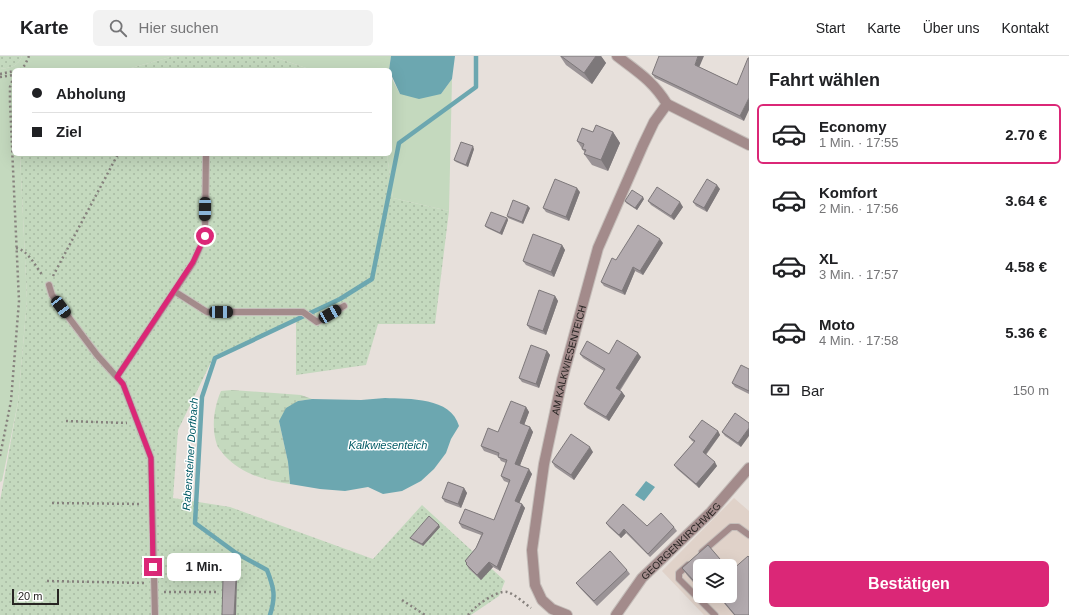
<!DOCTYPE html>
<html lang="de">
<meta charset="utf-8">
<style>
body{margin:0;font-family:Arial,sans-serif;background:#f2f2f2;color:#202124;height:100vh;display:flex;flex-direction:column;font-size:15px;white-space:nowrap}
*{box-sizing:border-box;margin:0}
p{font-size:13px;color:#757577}
.icon{flex:none;width:22px;height:22px;fill:none;stroke:currentColor;stroke-width:2;stroke-linecap:round;stroke-linejoin:round}
.map{position:relative;flex:1;overflow:hidden}
.side{display:flex;flex-direction:column;background:#fff;width:320px}
.side>*{flex:none}
.hud{position:absolute;left:12px;top:12px;width:380px;height:88px;border-radius:6px;box-shadow:0 4px 16px #0002;display:grid;align-content:center;height:88px;padding:0 20px;background:#fff}
.controls{position:absolute;left:693px;top:503px;display:grid;gap:8px}
.controls a{display:grid;place-items:center;width:44px;height:44px;border-radius:6px;background:#fff;box-shadow:0 4px 16px #0002;font-size:20px}
.scale{position:absolute;left:12px;bottom:10px;width:47px;box-sizing:border-box;padding-left:4px;border:2px solid #282523;border-top:0;font-size:11px;line-height:14px;white-space:nowrap;color:#282523;-webkit-text-stroke:3px #fff;paint-order:stroke}
.end{position:absolute;width:18px;height:18px;margin:-9px;border:5px solid #db2777;background:#fff;box-shadow:0 0 0 2px #fff}
.from{border-radius:50%}
.bubble{position:absolute;height:28px;border-radius:6px;background:#fff;box-shadow:0 4px 16px #0002;font-size:13px;font-weight:800;line-height:28px;text-align:center}
.car{position:absolute;width:12px;height:24px;margin:-12px -6px;border-radius:5px;box-shadow:0 0 3px 1px #0007;background:linear-gradient(#222 24%,#8ab4d8 0 40%,#222 0 76%,#8ab4d8 0 86%,#222 0)}
.hud b{display:flex;align-items:center;gap:14px;height:38px;font-size:15px}
.hud b+b{border-top:1px solid #e0e0e0}
.hud i{width:10px;height:10px;background:#202124}
ul{padding:0;list-style:none}
li{display:flex;align-items:center;gap:12px;height:60px;margin:0 8px 6px;padding:0 12px;border:2px solid transparent;border-radius:6px}
li div{flex:1}
li b{display:block;font-size:15px}
li em{font-style:normal;font-weight:800}
li.on{border-color:#db2777}
li>.icon{width:36px;height:36px;stroke-width:1.5}
h2{padding:0 20px;font-size:18px;line-height:48px}
.pay{display:flex;align-items:center;gap:10px;height:44px;padding:0 20px;font-size:15px}
.pay p{margin-inline-start:auto}
.button{display:flex;gap:8px;margin-top:auto;padding:8px 20px}
.button a{flex:1;height:46px;border-radius:6px;background:#db2777;color:#fff;font-size:16px;font-weight:800;line-height:46px;text-align:center}
header{display:flex;align-items:center;gap:24px;box-sizing:border-box;height:56px;padding:0 20px;background:#fff;border-bottom:1px solid #e0e0e0}
header strong{font-size:19px}
nav{display:flex;gap:22px;margin-inline-start:auto;font-size:14px}
.search{width:280px;height:36px;background:#f2f2f2;display:flex;align-items:center;gap:10px;box-sizing:border-box;padding:0 14px;border-radius:6px;color:#757577;font-size:15px}
main{display:flex;flex:1;min-height:0}
.map>svg:first-child{display:block}
</style>
<header>
<strong>Karte</strong>
<div class="search"><svg class="icon" aria-label="search" viewBox="0 0 24 24"><circle cx="10" cy="10" r="6"/><path d="M15 15l6 6"/></svg>Hier suchen</div>
<nav><a>Start</a><a>Karte</a><a>Über uns</a><a>Kontakt</a></nav>
</header>
<main>
<div class="map">
<svg width="749" height="559" viewBox="0 0 749 559">
<defs>
<pattern id="wetland-marsh" width="20" height="14" patternUnits="userSpaceOnUse"><rect width="20" height="14" fill="#c4d9be"/><path d="M1 5h8M5 5V1M11 12h8M15 12V8" fill="none" stroke="#a8baa3"/></pattern>
<pattern id="garden-dots" width="8" height="8" patternUnits="userSpaceOnUse"><rect width="8" height="8" fill="#c4d9be"/><path d="M2 2h.1M6 6h.1" fill="none" stroke="#a8baa3" stroke-width="1.8" stroke-linecap="round"/></pattern>
</defs>
<rect width="100%" height="100%" fill="#e7e0db"/>
<path fill="#e0d2c9" fill-rule="evenodd" d="M734 442 749 455V559H704L662 515ZM700 510H730V540H700Z"/>
<path fill="#c4d9be" d="M22 0H174L124 14H14V98H20L27 244 18 346 2 425 0 426V13C9 12 19 10 22 0Z
M271 0H391L389 14H312Z
M390 19 400 38H441L452 23 449 155 393 142 387 98H390Z"/>
<path fill="url(#wetland-marsh)" d="M232 334 301 339 312 343 298 345 279 365 288 406 290 428C266 425 241 418 224 399 222 396 218 392 217 389 211 372 214 351 221 335Z"/>
<path fill="url(#garden-dots)" d="M0 0H22C19 10 9 12 0 13Z
M174 0H271L312 14H124Z
M20 98H387L393 142 449 155 435 268H378L366 309 296 319V264L214 300 178 374 173 442 230 451 373 503 422 449 505 525 499 540 471 559H0V445L18 346 27 244Z"/>
<path fill="#6ca7b0" d="M391 0H455L452 23 441 38 419 43 400 38 389 14Z
M385 342C409 343 451 341 459 370L451 383 446 397 434 413 421 425 402 435 383 438 368 431 345 435 320 433 290 428 288 406 279 365 286 352 298 345 312 343 361 344Z
M646 425 655 431 644 445 635 439Z"/>
<g fill="none" stroke-linecap="round" stroke-linejoin="round">
<path stroke="#6ca7b0" stroke-width="4.5" d="M270 559C276 540 274 532 267 514L236 497 195 467 202 341 215 302 340 243 372 223 399 87 476 31V0"/>
<defs>
<path id="service" d="M49 229 52 239 97 299 123 328 151 402 155 559
M174 235 207 256H303L317 266 344 250
M117 321 193 207 205 180 206 98
M702 496 731 471H738L749 479
M688 509 679 517V523L715 559"/>
<g id="minor">
<path d="M617 0C638 16 653 25 667 48"/>
<path id="s1" d="M567 559 552 553 542 544 535 529 532 494 544 408 562 324 598 192 643 89 654 66 667 48 749 89"/>
<path id="s2" d="M616 559 642 522 711 456 749 412"/>
</g>
</defs>
<use href="#service" stroke="#c5beba" stroke-width="8"/>
<use href="#minor" stroke="#c5beba" stroke-width="12"/>
<path stroke="#86817d" stroke-width="2.5" stroke-dasharray="2 3" stroke-linecap="butt" d="M20 14 25 9 29 0
M0 18 14 15
M0 21 14 19
M16 192C28 194 36 211 43 220
M53 220 118 98
M66 365 127 367
M0 400 11 345 19 245 10 46V31L14 20
M52 447 141 448
M47 525 145 527
M164 536H217
M402 544 425 559
M468 559C474 551 496 534 507 536 515 538 524 547 531 552"/>
<use href="#service" stroke="#a38b8b" stroke-width="6"/>
<use href="#minor" stroke="#a38b8b" stroke-width="10"/>
</g>
<path fill="#9a9396" d="M560 0H601L606 7 592 28 566 9Z
M699 11 737 29 744 65 655 22 652 18Z
M593 76H613L620 87 608 115 592 109 584 98 585 97 577 85Z
M474 93 468 111 456 106 454 104Z
M720 133 707 156 696 150 693 146Z
M580 136 569 165 546 156 543 152Z
M644 143 637 154 626 147 625 145Z
M648 145 683 151 674 164 651 149Z
M530 152 523 168 508 162 507 160Z
M507 162 508 164 502 179 487 172 485 170Z
M663 187 643 219 635 215 625 239 604 230 601 226 616 204Z
M562 189 565 194 554 221 526 209 523 205Z
M555 240 558 245 546 279 530 273 527 269Z
M547 295 550 299 539 332 522 326 519 322Z
M580 298H609L641 301 620 335 622 336 625 340 609 365 587 352 584 348 604 315 583 302Z
M749 313V338L735 331 732 327Z
M526 351 529 356 524 369 530 371 533 376 520 409 532 418 519 447 522 448 525 452 500 515 493 511 481 524 469 513 466 508 467 507 465 505 476 492 481 479 462 472 459 467 494 464 509 427 504 425 501 420 506 407 501 405 498 400 484 395 481 390 498 376Z
M735 357 741 391 725 380 722 376Z
M718 375 720 379 706 399 717 410 699 432 677 413 674 409 694 386 692 385 689 381Z
M593 396 574 424 555 411 552 406Z
M464 432 467 437 461 452 445 446 442 442Z
M606 467 647 470 674 471 677 475 650 501 626 477 621 482 609 471Z
M440 471 423 490 412 484 410 482Z
M700 510V532L699 533 687 519 682 512Z
M627 514 630 518 597 550 579 531 576 527Z
M731 515 749 559H734L718 540H730Z"/>
<path fill="#7d787a" d="M596 0H601L606 7 592 28 584 17Z
M698 0H704L698 14 695 9Z
M749 42V54L744 65 740 60Z
M613 76 620 87 608 115 601 104Z
M473 90 474 93 468 111 466 109Z
M717 129 720 133 707 156 704 152Z
M577 132 580 136 569 165 566 161Z
M643 141 644 143 637 154 635 152Z
M680 146 683 151 674 164 671 160Z
M528 150 530 152 523 168 522 166Z
M507 162 508 164 502 179 500 177Z
M660 183 663 187 643 219 640 215Z
M562 189 565 194 554 221 551 216Z
M633 211 635 215 625 239 622 235Z
M555 240 558 245 546 279 543 275Z
M547 295 550 299 539 332 536 328Z
M638 297 641 301 618 336 616 332Z
M622 336 625 340 609 365 606 361Z
M526 351 529 356 523 372 520 367Z
M530 371 533 376 519 412 515 408Z
M749 372V380L741 391 738 387Z
M718 375 720 379 705 399 703 396Z
M590 391 593 396 574 424 571 419Z
M715 406 717 410 699 432 696 428Z
M529 413 532 418 518 450 515 445Z
M464 432 467 437 461 452 458 448Z
M522 448 525 452 500 515 497 511Z
M439 469 440 471 423 490 422 488Z
M624 473 626 477 621 482 619 479Z
M489 506 493 511 481 524 477 519Z
M236 523 237 525 236 559H234Z"/>
<path fill="#b3abaf" stroke="#7d787a" d="M561 0H596L584 17Z
M659 0H698L695 9 737 29 748 2H749V42L740 60 652 18Z
M596 69 613 76 601 104 584 98 586 94 582 93 584 88 577 85 582 72 593 76Z
M461 86 473 90 466 109 454 104Z
M555 123 577 132 566 161 543 152Z
M707 123 717 129 704 152 693 146Z
M657 131 680 146 671 160 648 145Z
M632 134 643 141 635 152 625 145Z
M513 144 528 150 522 166 507 160Z
M491 156 507 162 500 177 485 170Z
M638 169 660 183 640 215 633 211 622 235 601 226 612 202 616 204Z
M533 178 562 189 551 216 523 205Z
M539 234 555 240 543 275 527 269Z
M617 284 638 297 616 332 622 336 606 361 584 348 605 313 580 298 587 285 609 298Z
M531 289 547 295 536 328 519 322Z
M741 309 749 313V335L732 327Z
M511 345 526 351 520 367 530 371 515 408 529 413 515 445 522 448 497 511 489 506 477 519 466 508 467 507 465 505 476 492 483 477 459 467 465 453 494 464 510 424 501 420 507 404 498 401 499 397 481 390 488 372 498 376Z
M735 357 749 367V372L738 387 722 376Z
M702 364 718 375 703 396 715 406 696 428 674 409 695 385 689 381Z
M571 378 590 391 571 419 552 406Z
M448 426 464 432 458 448 442 442Z
M623 448 647 470 661 457 674 471 648 498 624 473 619 479 606 467Z
M429 460 439 469 422 488 410 482Z
M708 489 726 510H700V520L694 525 682 512Z
M610 495 627 514 594 545 576 527Z
M748 500 749 501V559H735L719 540H730V515H731Z
M223 522 236 523 234 559H222Z"/>
<g fill="none" stroke-linecap="round" stroke-linejoin="round">
<path stroke="#db2777" stroke-width="5" d="M153 511 151 402 123 328 117 321 193 206 205 180"/>
</g>
<g text-anchor="middle" stroke-width="3" stroke-linejoin="round" paint-order="stroke">
<g font-size="10" fill="#282523" stroke="#fff">
<text dy="4" stroke="none"><textPath href="#s1" startOffset="275">AM KALKWIESENTEICH</textPath></text>
<text dy="4" stroke="none"><textPath href="#s2" startOffset="99">GEORGENKIRCHWEG</textPath></text>
</g>
<g font-size="11" font-style="italic" fill="#005a65" stroke="#fff">
<text x="388" y="393">Kalkwiesenteich</text>
<text transform="translate(190 398) rotate(-86)" y="4">Rabensteiner Dorfbach</text>
</g>
</g>
</svg>
<div class="controls">
<a><svg class="icon" aria-label="layers" viewBox="0 0 24 24"><path d="M12 4l9 5-9 5-9-5zM3 14l9 5 9-5"/></svg></a>
</div>
<div class="scale">20 m</div>
<i class="end from" style="left:205px;top:180px"></i>
<i class="end" style="left:153px;top:511px"></i>
<div class="bubble" style="left:167px;top:497px;width:74px">1 Min.</div>
<i class="car" style="left:205px;top:153px;rotate:181deg"></i>
<i class="car" style="left:61px;top:251px;rotate:143deg"></i>
<i class="car" style="left:221px;top:256px;rotate:90deg"></i>
<i class="car" style="left:330px;top:258px;rotate:60deg"></i>
<div class="hud">
<b><i class="from"></i>Abholung</b>
<b><i></i>Ziel</b>
</div>
</div>
<section class="side">
<h2>Fahrt wählen</h2>
<ul>
<li class="on"><svg class="icon" aria-label="car" viewBox="0 0 24 24"><path d="M5 17H2v-5l4-1 3-4h7l3 4 3 1v5h-3M9 17h6M6 11h13"/><circle cx="7" cy="17" r="2"/><circle cx="17" cy="17" r="2"/></svg><div><b>Economy</b><p>1 Min. · 17:55</p></div><em>2.70 €</em></li>
<li><svg class="icon" aria-label="car" viewBox="0 0 24 24"><path d="M5 17H2v-5l4-1 3-4h7l3 4 3 1v5h-3M9 17h6M6 11h13"/><circle cx="7" cy="17" r="2"/><circle cx="17" cy="17" r="2"/></svg><div><b>Komfort</b><p>2 Min. · 17:56</p></div><em>3.64 €</em></li>
<li><svg class="icon" aria-label="car" viewBox="0 0 24 24"><path d="M5 17H2v-5l4-1 3-4h7l3 4 3 1v5h-3M9 17h6M6 11h13"/><circle cx="7" cy="17" r="2"/><circle cx="17" cy="17" r="2"/></svg><div><b>XL</b><p>3 Min. · 17:57</p></div><em>4.58 €</em></li>
<li><svg class="icon" aria-label="car" viewBox="0 0 24 24"><path d="M5 17H2v-5l4-1 3-4h7l3 4 3 1v5h-3M9 17h6M6 11h13"/><circle cx="7" cy="17" r="2"/><circle cx="17" cy="17" r="2"/></svg><div><b>Moto</b><p>4 Min. · 17:58</p></div><em>5.36 €</em></li>
</ul>
<div class="pay"><svg class="icon" aria-label="cash" viewBox="0 0 24 24"><path d="M3 7h18v10H3z"/><circle cx="12" cy="12" r="2"/></svg>Bar<p>150 m</p></div>
<div class="button"><a>Bestätigen</a></div>
</section>
</main>
